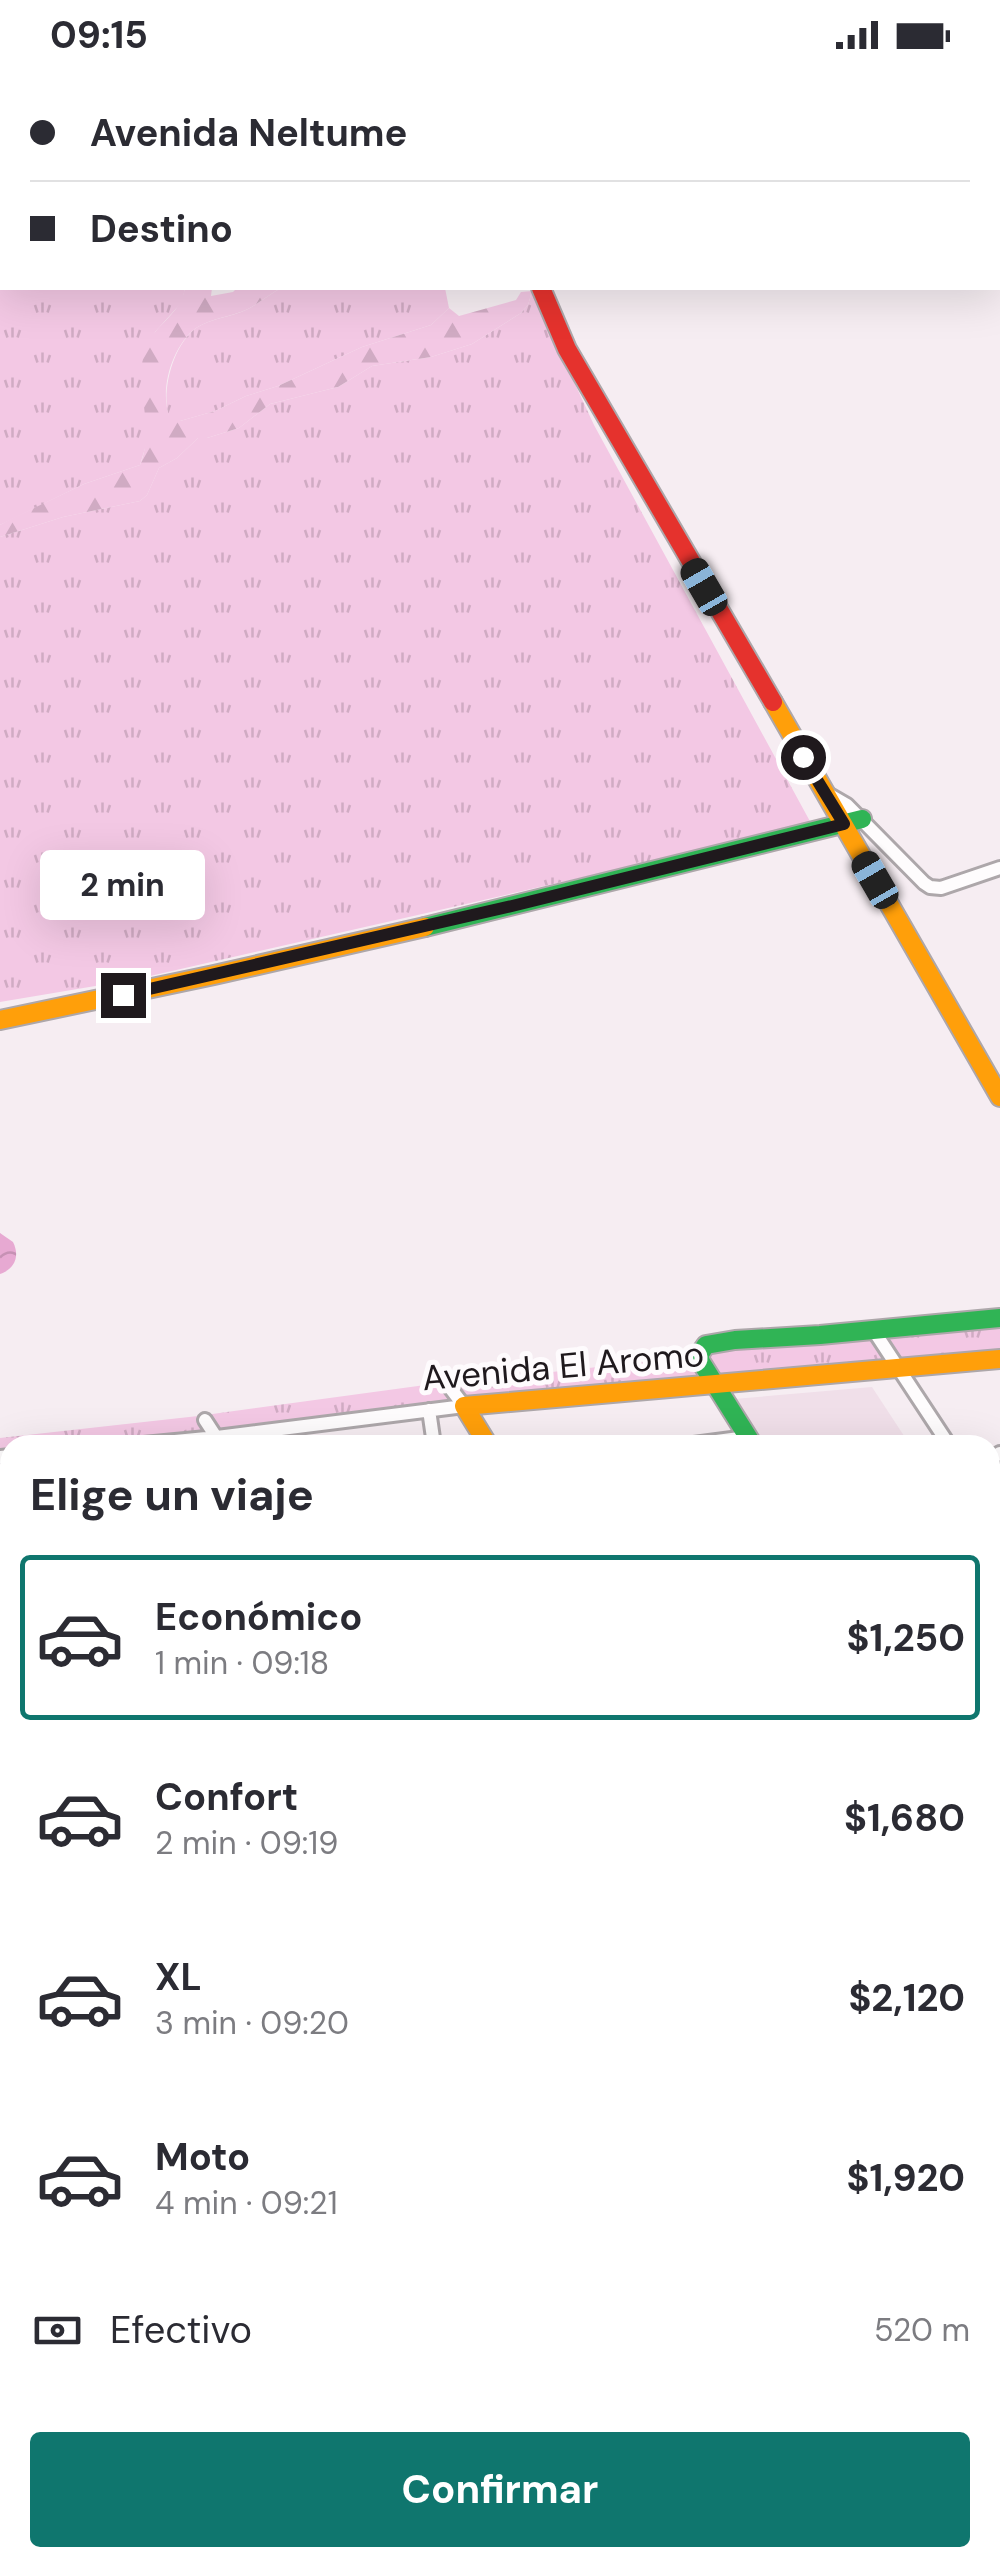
<!DOCTYPE html>
<html lang="es">
<meta charset="utf-8">
<style>
body{margin:0;font-family:"DM Sans",sans-serif;background:#f7f7f7;color:#2b2b33;height:100vh;display:flex;flex-direction:column;font-size:38px;white-space:nowrap}
*{box-sizing:border-box;margin:0}
p{font-size:32px;color:#7c7c81}
.icon{flex:none;width:55px;height:55px;fill:none;stroke:currentColor;stroke-width:2;stroke-linecap:round;stroke-linejoin:round}
.map{position:relative;flex:1;overflow:hidden}
.side{position:absolute;left:0px;top:1365px;width:1000px;height:1132px;display:flex;flex-direction:column;background:#fff;border-radius:30px 30px 0 0;box-shadow:0 10px 40px #0002}
.side>*{flex:none}
.hud{position:absolute;left:0px;top:0px;width:1000px;height:220px;box-shadow:0 10px 40px #0002;display:grid;align-content:center;height:220px;padding:0 30px;background:#fff}
.end{position:absolute;width:45px;height:45px;margin:-22px;border:12px solid #1f191d;background:#fff;box-shadow:0 0 0 5px #fff}
.from{border-radius:50%}
.bubble{position:absolute;height:70px;border-radius:10px;background:#fff;box-shadow:0 10px 40px #0002;font-size:32px;font-weight:700;line-height:70px;text-align:center}
.car{position:absolute;width:30px;height:60px;margin:-30px -15px;border-radius:12px;box-shadow:0 0 8px 2px #0007;background:linear-gradient(#222 24%,#8ab4d8 0 40%,#222 0 76%,#8ab4d8 0 86%,#222 0)}
.hud b{display:flex;align-items:center;gap:35px;height:95px;font-size:38px}
.hud b+b{border-top:2px solid #e1e1e2}
.hud i{width:25px;height:25px;background:#2b2b33}
ul{padding:0;list-style:none}
li{display:flex;align-items:center;gap:30px;height:165px;margin:0 20px 15px;padding:0 10px;border:5px solid transparent;border-radius:10px}
li div{flex:1}
li b{display:block;font-size:38px}
li em{font-style:normal;font-weight:700}
li.current{border-color:#0f766e}
li>.icon{width:90px;height:90px;stroke-width:1.5}
h2{padding:0 30px;font-size:45px;line-height:120px}
.pay{display:flex;align-items:center;gap:25px;height:110px;padding:0 30px;font-size:38px}
.pay p{margin-inline-start:auto}
.action{display:flex;gap:20px;margin-top:auto;padding:20px 30px}
.action a{flex:1;height:115px;border-radius:10px;background:#0f766e;color:#fff;font-size:40px;font-weight:700;line-height:115px;text-align:center}
.status{display:flex;justify-content:space-between;align-items:center;height:70px;padding:0 50px;background:#fff;direction:ltr}
.status svg{height:28px;fill:currentColor}
.map>svg:first-child{display:block}
</style>
<div class="status"><b>09:15</b><svg viewBox="0 0 49 12"><path d="M0 12V9h3v3zM5 12V6h3v6zM10 12V3h3v9zM15 12V0h3v12zM26 1h20v11H26zM47 4h2v5h-2z"/></svg></div>
<div class="map">
<svg width="1000" height="2496" viewBox="0 0 1000 2496">
<defs>
<pattern id="grass-tufts" width="24" height="20" patternUnits="userSpaceOnUse" patternTransform="scale(2.5)"><rect width="24" height="20" fill="#f3c8e4"/><path d="M3 7l-1-3M5 7V3M7 7l1-3M15 17l-1-3M17 17v-4M19 17l1-3" fill="none" stroke="#d0abc3"/></pattern>
<pattern id="forest-firs" width="22" height="20" patternUnits="userSpaceOnUse" patternTransform="scale(2.5)"><rect width="22" height="20" fill="#f3c8e4"/><path d="M5 1l3.5 6h-7zM16 11l3.5 6h-7z" fill="#d0abc3"/></pattern>
<pattern id="water-waves" width="16" height="10" patternUnits="userSpaceOnUse" patternTransform="scale(2.5)"><rect width="16" height="10" fill="#e7a9d2"/><path d="M0 5q4-4 8 0t8 0" fill="none" stroke="#c691b4"/></pattern>
</defs>
<rect width="100%" height="100%" fill="#f6edf2"/>
<path fill="#f0dfe9" d="M872 1317 910 1375H765L734 1329Z"/>
<path fill="url(#grass-tufts)" d="M0 0H444L445 2H2V56H0Z
M0 80H2V218H185L182 232 155 262 143 323 146 343V375L140 395 84 414 0 455Z
M281 218H445L449 238 431 255 362 277 278 316 246 326 215 341 180 351H170C160 324 172 276 196 258 211 248 232 247 248 239 259 233 270 224 281 218Z
M532 221 594 355 812 755 137 909 0 932V467L63 447 140 431 147 425 159 398 177 388 198 368H207L239 358 270 334 338 317 372 296 431 287 472 274 521 243 528 235Z
M1000 1256V1283L900 1292 883 1265Z
M874 1261 897 1297 715 1315 702 1278Z
M690 1287 701 1310 466 1331 450 1313Z
M440 1313 454 1332 216 1362 205 1345Z
M198 1346 210 1363 85 1375H10V1382L0 1383V1368Z
M10 1392V1522L0 1508V1393Z
M0 1946 10 1955V2219L0 2210Z
M0 2216 10 2225V2435L0 2414Z
M789 2488H865L875 2496H798Z"/>
<path fill="url(#forest-firs)" d="M1000 19V181L998 178V21Z
M185 218H212L211 226 233 222 237 218H281C270 224 259 233 248 239 231 247 211 248 196 258 171 277 158 323 171 351H180L215 341 246 326 278 316 362 277 431 255 449 238 459 246 516 230 521 222 532 221 528 235 521 243 472 274 431 287 372 296 338 317 270 334 239 358 207 368H198L177 388 159 398 147 425 140 431 63 447 0 467V455L9 450 84 414 140 395C156 355 134 321 144 284 151 254 179 249 185 218Z
M0 2353 10 2370V2417L0 2396Z"/>
<path fill="#f3c8e4" d="M0 1450 10 1462V1501L7 1504 0 1496Z"/>
<path fill="url(#water-waves)" d="M0 1163 13 1172C20 1186 15 1199 0 1204Z"/>
<g fill="none" stroke-linecap="round" stroke-linejoin="round">
<path stroke="#e7a9d2" stroke-width="4" d="M1 2352 10 2311"/>
<path stroke="#e7a9d2" stroke-width="20" d="M0 1941 10 1949"/>
<defs>
<path id="street" d="M881 0V2
M963 0 964 2
M547 2V0
M558 2V0
M603 2 609 0
M703 2 704 0
M815 2 822 0
M828 724 847 735 924 813 930 817 941 818 1000 798
M874 1261 949 1375
M429 1340 434 1375
M205 1350 220 1373
M133 1375 217 1367 464 1336 448 1315
M686 1375 747 1367
M0 1387 10 1386
M990 1389 1000 1383
M990 1435 1000 1450
M990 1471 1000 1464
M990 1532 1000 1526
M990 1599 1000 1592
M990 1662 1000 1655
M990 1830 1000 1845
M990 2012 1000 2027
M990 2183 1000 2179
M990 2227 1000 2242
M990 2286 1000 2279
M990 2342 1000 2335
M990 2408 1000 2401
M990 2473 1000 2466
M0 2480 4 2478
M240 2488 247 2496
M843 2488 852 2496
M860 2496 872 2488
M956 2496 969 2488"/>
<path id="fast" d="M425 857 862 749
M753 1375 701 1292 699 1285 706 1275 735 1270 820 1265 1000 1248
M990 1920 1000 1914
M990 2130 1000 2145"/>
<path id="slow" d="M460 0 461 2
M773 632 1000 1027
M0 950 214 905 425 857
M488 1375 464 1336 1000 1289"/>
<path id="jam" d="M541 218 567 279 773 632
M990 1732 1000 1747
M990 1946 1000 1939"/>
</defs>
<use href="#street" stroke="#ada7aa" stroke-width="18"/>
<use href="#fast" stroke="#ada7aa" stroke-width="22"/>
<use href="#slow" stroke="#ada7aa" stroke-width="22"/>
<use href="#jam" stroke="#ada7aa" stroke-width="22"/>
<use href="#street" stroke="#fefcfd" stroke-width="12"/>
<use href="#fast" stroke="#30b455" stroke-width="18"/>
<use href="#slow" stroke="#ff9f0a" stroke-width="18"/>
<use href="#jam" stroke="#e5322d" stroke-width="18"/>
</g>
<g fill="none" stroke-linecap="round" stroke-linejoin="round">
<path stroke="#1f191d" stroke-width="12" d="M123 925 512 836 844 754 803 687"/>
</g>
<g text-anchor="middle" stroke-width="10" stroke-linejoin="round" paint-order="stroke">
<g font-size="35" fill="#1f191d" stroke="#fefbfd">
<text transform="translate(563 1296) rotate(-5)" y="12">Avenida El Aromo</text>
</g>
</g>
</svg>
<i class="end from" style="left:803px;top:687px"></i>
<i class="end" style="left:123px;top:925px"></i>
<div class="bubble" style="left:40px;top:780px;width:165px">2 min</div>
<i class="car" style="left:704px;top:517px;rotate:330deg"></i>
<i class="car" style="left:875px;top:810px;rotate:330deg"></i>
<div class="hud">
<b><i class="from"></i>Avenida Neltume</b>
<b><i></i>Destino</b>
</div>
<section class="side">
<h2>Elige un viaje</h2>
<ul>
<li class="current"><svg class="icon" aria-label="car" viewBox="0 0 24 24"><path d="M5 17H2v-5l4-1 3-4h7l3 4 3 1v5h-3M9 17h6M6 11h13"/><circle cx="7" cy="17" r="2"/><circle cx="17" cy="17" r="2"/></svg><div><b>Económico</b><p>1 min · 09:18</p></div><em>$1,250</em></li>
<li><svg class="icon" aria-label="car" viewBox="0 0 24 24"><path d="M5 17H2v-5l4-1 3-4h7l3 4 3 1v5h-3M9 17h6M6 11h13"/><circle cx="7" cy="17" r="2"/><circle cx="17" cy="17" r="2"/></svg><div><b>Confort</b><p>2 min · 09:19</p></div><em>$1,680</em></li>
<li><svg class="icon" aria-label="car" viewBox="0 0 24 24"><path d="M5 17H2v-5l4-1 3-4h7l3 4 3 1v5h-3M9 17h6M6 11h13"/><circle cx="7" cy="17" r="2"/><circle cx="17" cy="17" r="2"/></svg><div><b>XL</b><p>3 min · 09:20</p></div><em>$2,120</em></li>
<li><svg class="icon" aria-label="car" viewBox="0 0 24 24"><path d="M5 17H2v-5l4-1 3-4h7l3 4 3 1v5h-3M9 17h6M6 11h13"/><circle cx="7" cy="17" r="2"/><circle cx="17" cy="17" r="2"/></svg><div><b>Moto</b><p>4 min · 09:21</p></div><em>$1,920</em></li>
</ul>
<div class="pay"><svg class="icon" aria-label="cash" viewBox="0 0 24 24"><path d="M3 7h18v10H3z"/><circle cx="12" cy="12" r="2"/></svg>Efectivo<p>520 m</p></div>
<div class="action"><a>Confirmar</a></div>
</section>
</div>
